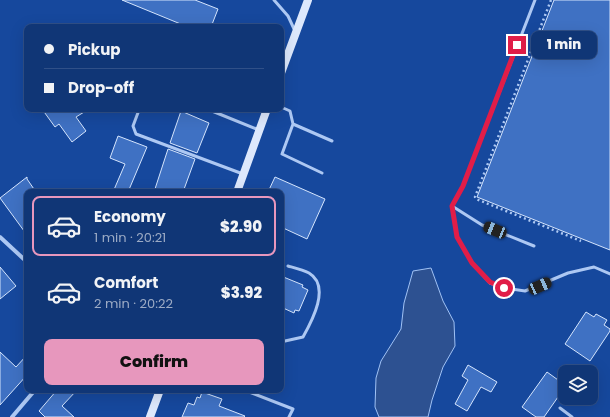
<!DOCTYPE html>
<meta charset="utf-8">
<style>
body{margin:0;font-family:Poppins,sans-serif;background:#1e417e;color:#f1f3f6;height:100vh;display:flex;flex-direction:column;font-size:15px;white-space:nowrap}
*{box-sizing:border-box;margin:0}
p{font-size:13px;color:#9cabc5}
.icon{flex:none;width:22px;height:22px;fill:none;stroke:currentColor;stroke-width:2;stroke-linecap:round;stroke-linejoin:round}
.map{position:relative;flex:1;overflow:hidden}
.sheet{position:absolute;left:24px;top:189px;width:260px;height:204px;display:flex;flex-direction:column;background:#103676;border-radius:8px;box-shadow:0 4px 16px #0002,0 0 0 1px #305088}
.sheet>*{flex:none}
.hud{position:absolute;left:24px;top:24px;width:260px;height:88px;border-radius:8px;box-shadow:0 4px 16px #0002,0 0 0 1px #305088;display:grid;align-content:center;height:88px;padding:0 20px;background:#103676}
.controls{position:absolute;left:558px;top:365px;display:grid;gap:8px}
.controls a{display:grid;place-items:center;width:40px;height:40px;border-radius:8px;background:#103676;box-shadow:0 4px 16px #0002,0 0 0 1px #305088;font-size:20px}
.end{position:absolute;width:18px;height:18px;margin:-9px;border:5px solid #e11d48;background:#fff;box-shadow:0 0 0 2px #fff}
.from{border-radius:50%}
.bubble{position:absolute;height:28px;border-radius:8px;background:#103676;box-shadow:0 4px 16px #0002,0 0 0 1px #305088;font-size:13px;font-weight:800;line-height:28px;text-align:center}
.car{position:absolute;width:12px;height:24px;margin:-12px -6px;border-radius:5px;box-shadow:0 0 3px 1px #0007;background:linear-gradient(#222 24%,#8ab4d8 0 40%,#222 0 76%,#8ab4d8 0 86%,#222 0)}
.hud b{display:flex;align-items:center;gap:14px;height:38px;font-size:15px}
.hud b+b{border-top:1px solid #305088}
.hud i{width:10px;height:10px;background:#f1f3f6}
ul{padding:7px 0 0;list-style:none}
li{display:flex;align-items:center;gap:12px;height:60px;margin:0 8px 6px;padding:0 12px;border:2px solid transparent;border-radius:8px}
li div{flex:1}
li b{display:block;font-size:15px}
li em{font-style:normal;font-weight:800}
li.active{border-color:#e797bd}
li>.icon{width:36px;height:36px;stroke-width:1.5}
.action{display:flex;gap:8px;margin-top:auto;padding:8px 20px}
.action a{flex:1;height:46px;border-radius:8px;background:#e797bd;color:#111;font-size:16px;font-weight:800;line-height:46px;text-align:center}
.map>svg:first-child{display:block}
</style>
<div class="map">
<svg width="610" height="417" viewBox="0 0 610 417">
<rect width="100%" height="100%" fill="#16489d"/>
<path fill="#2d5191" stroke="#a0c2f5" d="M431 268 443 301 454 322 455 346 443 367 432 400 428 417H379L375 407 376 378 381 361 401 329 404 303 413 271Z"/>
<path fill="#3f71c3" stroke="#d5e5fd" d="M122 0H195L218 9 211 27H188Z
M554 0H610V250L477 197Z
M42 109H89L76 117 86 131 72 142 59 124 55 127Z
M181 111 209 123 197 153 170 143Z
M118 136 147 147 128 192H113L125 164 110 158Z
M168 149 195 159 183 192H154Z
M27 177V179L36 192H27V235L0 198Z
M275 177 325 199 307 239 281 227V192H268Z
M0 267 16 286 0 299Z
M281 276 303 285 302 287 308 290 299 311 295 310 294 313 281 307Z
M586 312 594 317 596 314 607 320 604 325 610 329V331L590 361 565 344Z
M0 352 16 367 27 355V375L0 405Z
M468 365 497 382 491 392 481 387 467 411 455 404 468 380 462 376Z
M547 372 565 385V387L544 417H536L522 407Z
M57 390H77L62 406 74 417H45L39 411Z
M202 392 222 399 219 406 245 416 244 417H182L188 403 194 405 197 397 200 398Z"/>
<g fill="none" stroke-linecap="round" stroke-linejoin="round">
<path stroke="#adc8f3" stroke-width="2.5" stroke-dasharray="2 3" stroke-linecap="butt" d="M551 0 475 197 476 199 581 241"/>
<path stroke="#adc8f3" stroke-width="3" d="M274 0 288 16 295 31
M535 0 463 186 452 206 457 237 472 263 490 283 504 288 525 291 568 273 594 267 610 274
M281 107 290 111 293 124 282 154 322 173
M207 109 259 130
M139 110 133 126 136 134 243 174
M293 124 332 141
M452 206 482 225 534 246
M281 339 285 341 303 337C312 321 331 286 309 273 303 270 295 268 288 266
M244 390 293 409 289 417
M560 408 572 417"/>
<path stroke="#adc8f3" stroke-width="4" d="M0 237 27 262
M12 417 35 390"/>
<path stroke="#dde8fc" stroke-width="8" d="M281 73 308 0
M237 192 267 109
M150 417 160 390"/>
</g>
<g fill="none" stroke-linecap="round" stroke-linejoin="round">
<path stroke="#e11d48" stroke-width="5" d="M504 288 490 282 472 263 457 237 452 206 463 186 517 45"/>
</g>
</svg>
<div class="controls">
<a><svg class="icon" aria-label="layers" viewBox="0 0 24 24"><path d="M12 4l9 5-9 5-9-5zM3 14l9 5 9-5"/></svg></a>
</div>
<i class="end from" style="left:504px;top:288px"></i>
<i class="end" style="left:517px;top:45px"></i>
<div class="bubble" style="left:531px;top:31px;width:66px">1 min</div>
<i class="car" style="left:495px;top:230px;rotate:292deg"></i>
<i class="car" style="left:540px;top:286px;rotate:66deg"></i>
<div class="hud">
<b><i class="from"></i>Pickup</b>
<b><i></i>Drop-off</b>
</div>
<section class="sheet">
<ul>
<li class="active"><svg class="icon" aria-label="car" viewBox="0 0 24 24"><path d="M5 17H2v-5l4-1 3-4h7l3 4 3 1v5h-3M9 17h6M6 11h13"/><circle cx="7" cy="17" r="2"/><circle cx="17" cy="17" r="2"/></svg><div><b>Economy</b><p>1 min · 20:21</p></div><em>$2.90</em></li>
<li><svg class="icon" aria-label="car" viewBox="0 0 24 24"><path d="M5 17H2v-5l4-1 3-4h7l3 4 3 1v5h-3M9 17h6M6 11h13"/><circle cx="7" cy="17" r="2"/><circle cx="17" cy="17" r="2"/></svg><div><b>Comfort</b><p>2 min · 20:22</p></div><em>$3.92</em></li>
</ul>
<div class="action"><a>Confirm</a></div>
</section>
</div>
